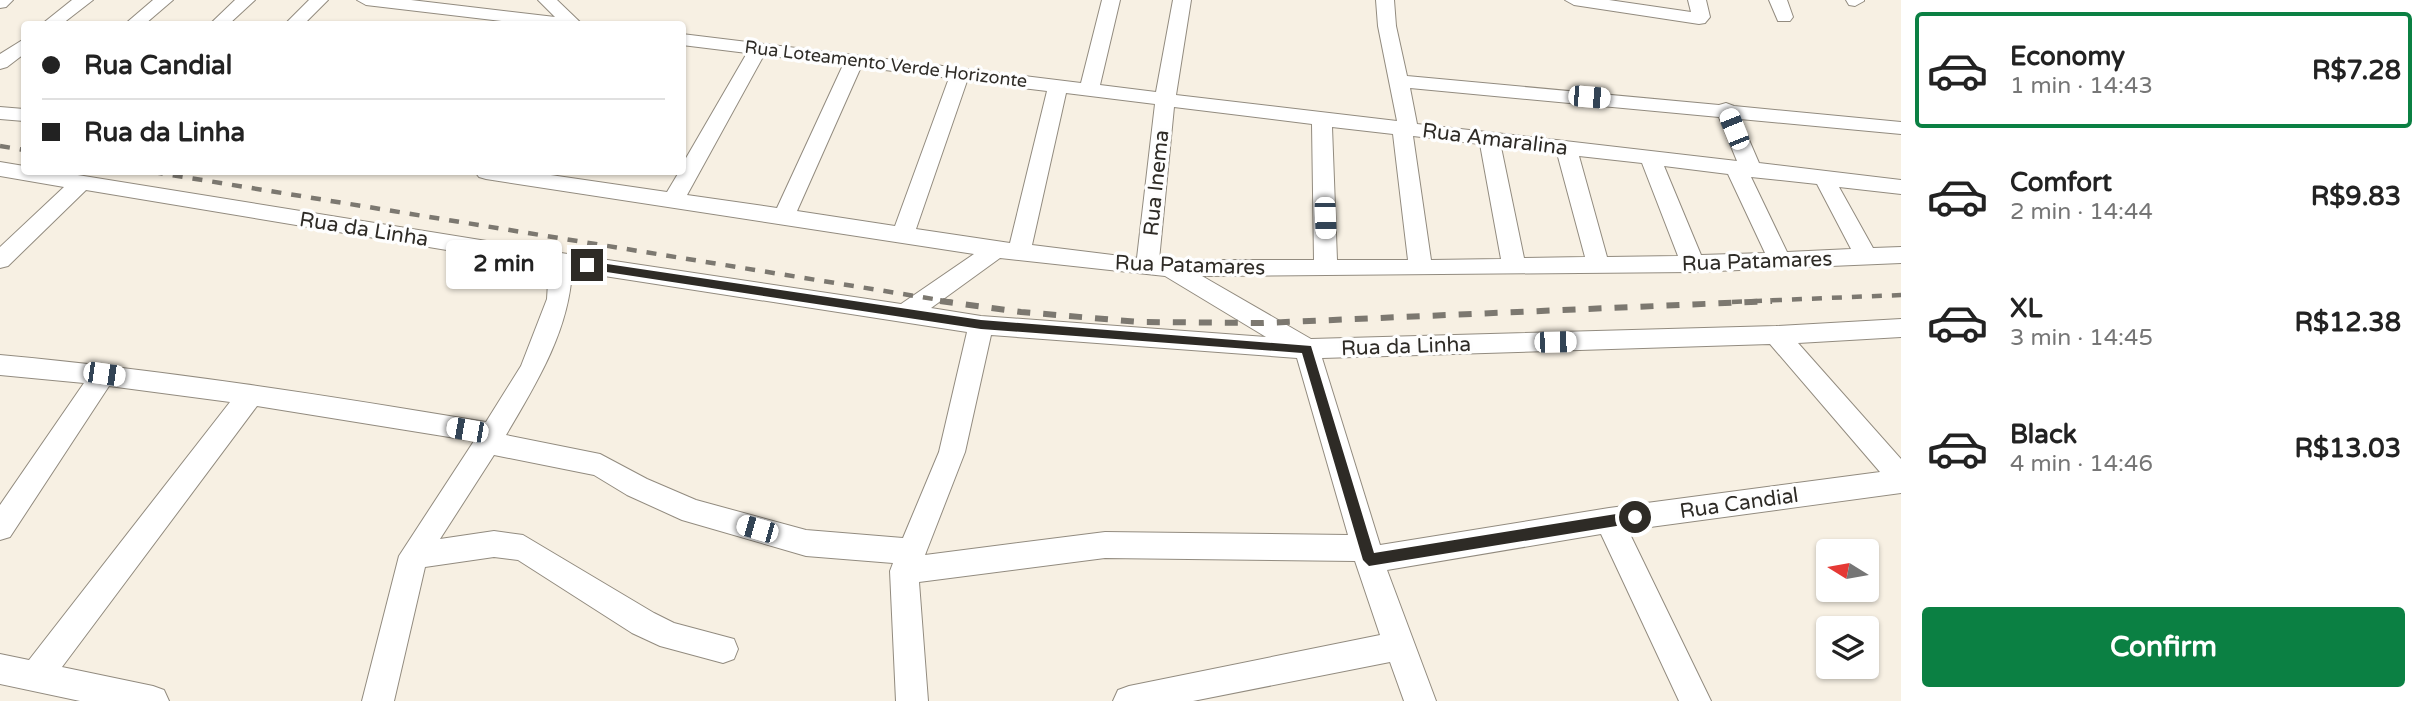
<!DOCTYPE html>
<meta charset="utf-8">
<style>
body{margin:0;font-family:"Varela Round",sans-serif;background:#f2f2f2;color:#222;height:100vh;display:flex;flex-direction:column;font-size:26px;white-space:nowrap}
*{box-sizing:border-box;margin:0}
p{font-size:23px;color:#767676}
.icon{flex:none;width:38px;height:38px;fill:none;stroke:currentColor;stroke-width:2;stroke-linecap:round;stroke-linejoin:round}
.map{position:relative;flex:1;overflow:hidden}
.details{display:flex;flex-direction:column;background:#fff;width:525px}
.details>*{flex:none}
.banner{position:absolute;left:21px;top:21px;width:665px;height:154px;border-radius:7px;box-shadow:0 2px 5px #0004;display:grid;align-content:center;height:154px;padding:0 21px;background:#fff}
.needle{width:46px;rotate:281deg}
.controls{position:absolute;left:1816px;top:539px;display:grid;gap:14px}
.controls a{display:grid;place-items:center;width:63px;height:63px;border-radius:7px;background:#fff;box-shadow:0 2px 5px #0004;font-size:35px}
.end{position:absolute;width:32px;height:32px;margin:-16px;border:9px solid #2e2b26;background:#fff;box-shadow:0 0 0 4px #fff}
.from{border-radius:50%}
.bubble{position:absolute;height:49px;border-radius:7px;background:#fff;box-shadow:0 2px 5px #0004;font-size:23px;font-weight:700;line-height:49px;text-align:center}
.car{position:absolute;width:21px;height:42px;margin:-21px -10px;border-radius:9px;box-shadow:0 0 5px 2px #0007;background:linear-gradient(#fff 24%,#345 0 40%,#fff 0 76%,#345 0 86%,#fff 0)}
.banner b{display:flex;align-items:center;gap:24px;height:66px;font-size:26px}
.banner b+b{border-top:2px solid #e0e0e0}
.banner i{width:18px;height:18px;background:#222}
ul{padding:12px 0 0;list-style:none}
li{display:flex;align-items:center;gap:21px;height:116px;margin:0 14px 10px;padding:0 7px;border:4px solid transparent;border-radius:7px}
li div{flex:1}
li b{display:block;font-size:26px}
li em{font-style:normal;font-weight:700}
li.current{border-color:#0b8043}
li>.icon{width:63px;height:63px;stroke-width:1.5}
.primary-button{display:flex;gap:14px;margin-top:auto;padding:14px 21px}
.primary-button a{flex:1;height:80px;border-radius:7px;background:#0b8043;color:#fff;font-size:28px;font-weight:700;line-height:80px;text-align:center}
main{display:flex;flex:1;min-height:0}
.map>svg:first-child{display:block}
</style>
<main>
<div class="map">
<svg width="1901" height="701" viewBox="0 0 1901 701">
<rect width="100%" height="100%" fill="#f7f0e3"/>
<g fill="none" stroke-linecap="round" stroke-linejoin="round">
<defs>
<path id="minor" d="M0 0H13L6 7 0 8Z
M72 0H93L62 24H42Z
M153 0H173L145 24H125Z
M235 0H255L229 24H210Z
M309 0H328L304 24H285Z
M357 0H411L555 17 538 0H557L582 24H526L366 5Z
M1102 0H1120L1100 85 1156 92 1173 0H1191L1176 95 1397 121 1378 26 1376 0H1394L1396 26 1407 76 1719 105 1726 103 1734 106 1901 122V134L1740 119 1759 163 1901 180V194L1839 187 1873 248 1901 247V263L1693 272 1202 276 1311 339 1776 326 1901 319V337L1798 343 1901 459V493L1628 530 1711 701H1679L1601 534 1387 570 1436 701H1404L1390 662 1193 701H1113L1118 690 1129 686 1380 635 1355 561 1105 558 919 582 928 701H896L890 571 893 563 806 556 682 520 627 495 594 475 494 455 440 539 494 531 523 535 654 613 674 623 734 639 738 649 734 659 723 663 660 646 632 633 518 560 494 557 425 567 394 701H362L399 556 474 441 257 406 62 667 153 686 164 690 169 701H80L0 684V654L29 660 230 402 109 386 10 537 0 540V505L84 383 0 375V355C164 370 324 395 486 422L521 366 547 299 549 267 86 190 8 266 0 268V247L64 187 0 176V162L24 166V172H59L561 253 901 304 974 254 486 179 479 177 475 172H530L667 192 679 172H682V165L747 53 682 45V34L1081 83ZM764 55 843 65 777 208 687 195ZM861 67 949 78 895 226 797 211ZM967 81 1047 91 1010 243 916 229ZM1410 88 1719 117 1737 161 1417 124ZM1066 93 1155 104 1137 258 1032 245ZM1174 107 1312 124 1314 260H1159ZM1332 127 1393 134 1408 260H1337ZM1413 136 1480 144 1501 259 1431 260ZM1501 147 1557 153 1585 257 1524 258ZM1579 156 1642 163 1678 256 1607 257ZM1664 166 1728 174 1765 253 1701 255ZM1751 177 1817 184 1851 249 1787 252ZM1000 258 1165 276 1266 337 981 316 931 308ZM572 271 967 332 939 452 903 538 806 530 696 500 647 479 600 454 506 435C536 384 569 331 572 271ZM991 335 1297 358 1348 535 1105 532 925 555 965 452ZM1770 344 1880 472 1609 508 1380 545 1322 358Z
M1565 0H1609L1691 12 1688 0H1706L1710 17 1705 23 1699 24 1574 5Z
M1769 0H1787L1793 17 1790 21H1778Z
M1846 0H1864V1L1855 6 1849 5Z
M24 39V54L7 67 0 69V54Z
M0 107 24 109V121L0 119Z"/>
</defs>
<use href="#minor" stroke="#928b7f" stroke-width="2"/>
<use href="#minor" fill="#fff" fill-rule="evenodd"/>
<path stroke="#7c7870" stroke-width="4.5" stroke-dasharray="10 10" stroke-linecap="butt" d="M0 146 24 150
M153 172 952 302
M1732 302 1901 295"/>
<path stroke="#7c7870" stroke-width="6" stroke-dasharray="13 13" stroke-linecap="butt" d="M940 301 1021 312 1140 322 1263 323 1772 301"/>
</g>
<path fill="#2e2b26" d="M587 261 981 320 1311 346 1374 553 1635 511 1641 517 1635 523 1369 566 1363 560 1302 353 981 329 587 269 582 265Z"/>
<g text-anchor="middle" stroke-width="7" stroke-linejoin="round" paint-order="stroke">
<g font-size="18" fill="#2e2b26" stroke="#fefefe">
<text transform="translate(886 64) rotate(7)" y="6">Rua Loteamento Verde Horizonte</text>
</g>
<g font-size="21" fill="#2e2b26" stroke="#fefefe">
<text transform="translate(1495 139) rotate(7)" y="7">Rua Amaralina</text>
<text transform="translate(1156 183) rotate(-84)" y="7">Rua Inema</text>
<text transform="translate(364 229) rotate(9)" y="7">Rua da Linha</text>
<text transform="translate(1757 261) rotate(-2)" y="7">Rua Patamares</text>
<text transform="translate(1190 265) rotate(2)" y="7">Rua Patamares</text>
<text transform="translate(1406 346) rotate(-2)" y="7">Rua da Linha</text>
<text transform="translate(1739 503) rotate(-8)" y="7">Rua Candial</text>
</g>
</g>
</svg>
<div class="controls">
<a><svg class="needle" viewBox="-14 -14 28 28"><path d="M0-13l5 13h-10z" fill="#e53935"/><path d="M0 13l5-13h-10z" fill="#767676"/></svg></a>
<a><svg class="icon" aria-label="layers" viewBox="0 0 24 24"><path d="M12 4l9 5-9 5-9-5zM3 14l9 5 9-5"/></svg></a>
</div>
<i class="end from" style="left:1635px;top:517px"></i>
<i class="end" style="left:587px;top:265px"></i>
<div class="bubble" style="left:446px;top:240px;width:116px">2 min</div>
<i class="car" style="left:1589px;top:97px;rotate:95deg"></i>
<i class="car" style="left:1734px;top:129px;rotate:338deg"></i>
<i class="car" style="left:1325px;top:218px;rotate:178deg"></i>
<i class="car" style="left:1555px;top:342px;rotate:89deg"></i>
<i class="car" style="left:104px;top:374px;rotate:98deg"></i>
<i class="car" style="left:467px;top:430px;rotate:280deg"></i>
<i class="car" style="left:757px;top:529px;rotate:286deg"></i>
<div class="banner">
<b><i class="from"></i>Rua Candial</b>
<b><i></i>Rua da Linha</b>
</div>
</div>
<section class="details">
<ul>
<li class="current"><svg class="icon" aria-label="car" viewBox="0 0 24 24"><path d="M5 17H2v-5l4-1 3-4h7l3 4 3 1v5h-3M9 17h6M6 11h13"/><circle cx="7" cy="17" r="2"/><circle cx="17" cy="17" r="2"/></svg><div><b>Economy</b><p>1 min · 14:43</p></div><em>R$7.28</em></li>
<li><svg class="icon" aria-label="car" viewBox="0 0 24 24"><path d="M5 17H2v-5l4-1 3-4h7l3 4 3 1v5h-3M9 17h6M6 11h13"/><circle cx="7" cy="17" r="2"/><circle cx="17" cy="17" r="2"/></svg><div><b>Comfort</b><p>2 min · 14:44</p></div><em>R$9.83</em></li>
<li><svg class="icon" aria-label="car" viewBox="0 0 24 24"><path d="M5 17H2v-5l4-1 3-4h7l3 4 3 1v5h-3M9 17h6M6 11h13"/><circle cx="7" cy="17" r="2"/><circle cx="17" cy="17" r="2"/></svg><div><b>XL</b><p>3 min · 14:45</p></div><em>R$12.38</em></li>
<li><svg class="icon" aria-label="car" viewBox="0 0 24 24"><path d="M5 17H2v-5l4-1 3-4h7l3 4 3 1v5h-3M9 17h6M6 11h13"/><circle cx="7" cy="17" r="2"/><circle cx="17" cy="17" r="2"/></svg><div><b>Black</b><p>4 min · 14:46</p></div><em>R$13.03</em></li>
</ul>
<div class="primary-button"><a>Confirm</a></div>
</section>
</main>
